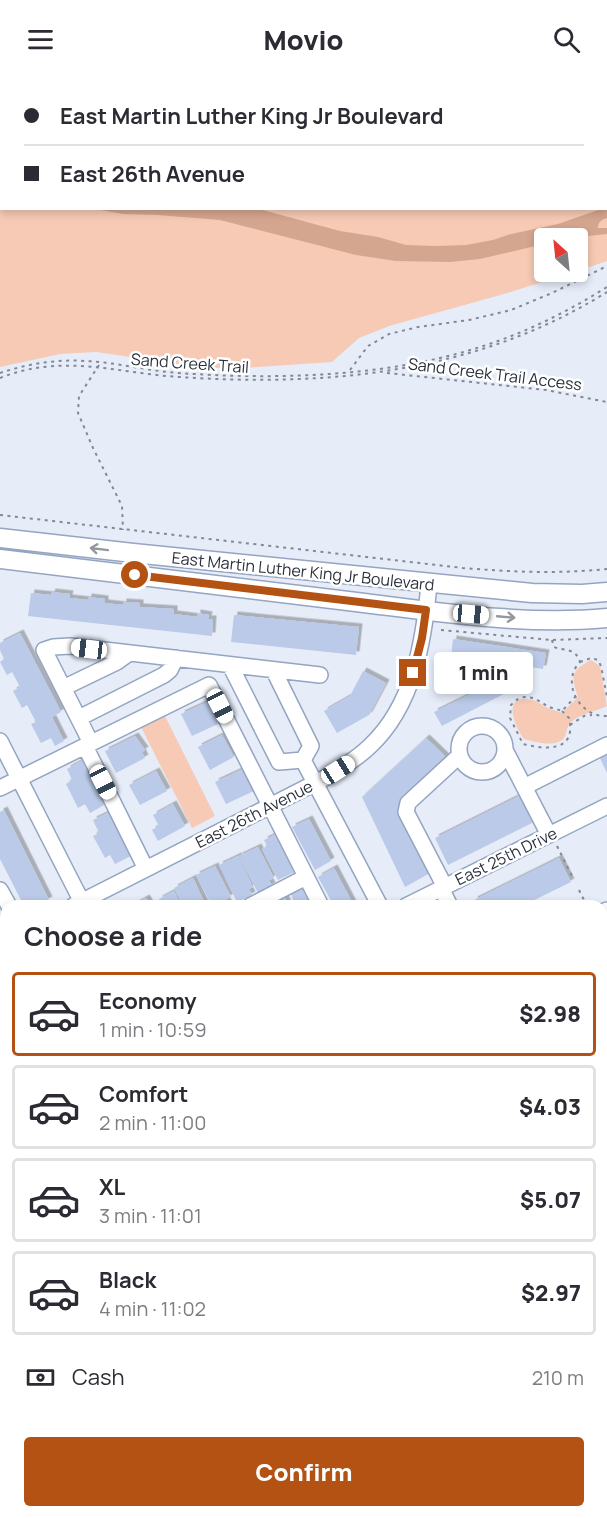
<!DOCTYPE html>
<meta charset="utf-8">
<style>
body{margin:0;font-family:Manrope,sans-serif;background:#f7f7f7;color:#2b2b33;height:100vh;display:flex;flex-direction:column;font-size:22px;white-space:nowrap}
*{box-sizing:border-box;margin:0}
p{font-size:20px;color:#7c7c81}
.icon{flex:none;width:33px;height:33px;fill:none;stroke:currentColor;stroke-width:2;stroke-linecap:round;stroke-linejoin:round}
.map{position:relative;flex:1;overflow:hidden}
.panel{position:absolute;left:0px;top:822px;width:608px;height:618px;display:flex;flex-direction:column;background:#fff;border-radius:18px 18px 0 0;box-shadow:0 3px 9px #0003}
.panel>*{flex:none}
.banner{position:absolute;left:0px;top:0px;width:608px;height:132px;box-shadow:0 3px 9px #0003;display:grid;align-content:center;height:132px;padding:0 24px;background:#fff}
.needle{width:39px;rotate:333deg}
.fabs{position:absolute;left:534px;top:150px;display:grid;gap:12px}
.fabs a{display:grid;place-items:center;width:54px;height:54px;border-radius:6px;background:#fff;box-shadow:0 3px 9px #0003;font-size:30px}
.end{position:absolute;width:27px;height:27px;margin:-14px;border:8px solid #b45213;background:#fff;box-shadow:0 0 0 3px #fff}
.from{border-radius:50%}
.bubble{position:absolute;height:42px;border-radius:6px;background:#fff;box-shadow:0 3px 9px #0003;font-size:20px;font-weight:800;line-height:42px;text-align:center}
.car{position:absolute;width:18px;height:36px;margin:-18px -9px;border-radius:8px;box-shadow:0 0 4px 2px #0007;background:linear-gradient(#fff 24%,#345 0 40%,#fff 0 76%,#345 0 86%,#fff 0)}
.banner b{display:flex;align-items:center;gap:21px;height:57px;font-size:22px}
.banner b+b{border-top:2px solid #e1e1e2}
.banner i{width:15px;height:15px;background:#2b2b33}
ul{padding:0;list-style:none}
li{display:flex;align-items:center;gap:18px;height:84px;margin:0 12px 9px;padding:0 12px;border:3px solid #e1e1e2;border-radius:6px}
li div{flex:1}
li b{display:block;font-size:22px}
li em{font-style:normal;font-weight:800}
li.on{border-color:#b45213}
li>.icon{width:54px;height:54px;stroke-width:1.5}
h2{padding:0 24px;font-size:27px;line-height:72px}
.pay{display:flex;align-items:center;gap:15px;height:66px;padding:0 24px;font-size:22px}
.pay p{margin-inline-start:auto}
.cta{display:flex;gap:12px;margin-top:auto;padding:12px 24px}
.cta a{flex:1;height:69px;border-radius:6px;background:#b45213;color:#fff;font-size:24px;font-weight:800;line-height:69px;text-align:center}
header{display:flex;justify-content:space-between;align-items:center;height:78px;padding:0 24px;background:#fff;font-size:27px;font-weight:800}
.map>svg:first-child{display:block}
</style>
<header><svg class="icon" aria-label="menu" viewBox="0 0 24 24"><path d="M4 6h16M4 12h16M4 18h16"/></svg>Movio<svg class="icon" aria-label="search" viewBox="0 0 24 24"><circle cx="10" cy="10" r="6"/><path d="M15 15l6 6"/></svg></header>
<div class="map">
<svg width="607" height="1440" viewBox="0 0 607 1440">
<defs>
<filter id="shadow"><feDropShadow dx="3.5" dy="-3.5" stdDeviation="0" flood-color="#0004"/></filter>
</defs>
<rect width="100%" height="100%" fill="#e6edf9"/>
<path fill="#f6cab5" d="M0 0H231L2 2V130H606V2L485 0H607V183L578 193V160H544V194H575L504 216 389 248 359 260 332 284 242 290H206L96 274 60 276 0 289Z
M591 582 600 588 607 628C598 633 574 637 569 647 566 651 567 656 564 660 556 670 535 664 524 661 514 648 501 615 532 622 539 623 542 628 548 630 552 632 558 633 562 635L578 619C571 598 570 593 591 582Z
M164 636 215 738 192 750 141 649Z"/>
<path fill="#d5a68f" d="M607 129V140C601 142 598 144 598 150H607V156L569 160H544V166L480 181 450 184 396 183 356 177 220 142 158 137 123 136 95 131H259L340 153 378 159 406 167 435 168 466 167 493 162 511 156 558 146Z
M458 590 482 592 478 602 453 614 448 602 447 593 453 592 455 595 458 594Z"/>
<path fill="#bacae8" filter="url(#shadow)" d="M52 514 70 516 69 520 88 522V519L105 521V525L123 527V524L140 525V529L174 531V536L197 539V535L209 537 208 541H213L212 558 28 538 31 515 51 517Z
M234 537 359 549 356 577 231 564Z
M20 555 61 634 52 639 64 663 55 668 51 660 41 665 31 646 36 644 27 627 22 630 13 613 20 609 12 594 7 597 0 584 4 581 0 572V565Z
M453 561 546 575 543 591 524 588 516 592 525 605 442 648 434 634 489 607 496 608 499 587 451 579Z
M363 593 386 605 369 637 337 655 324 633 350 618Z
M207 624 218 646 192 658 181 636Z
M222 657 234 679 210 692 198 669Z
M135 658 145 672 142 674 145 680 116 695 105 673Z
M426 660 448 681 400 727 432 794 405 809 362 719Z
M607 674V695L599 678Z
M83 682 106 726 90 735 85 726 78 730 66 706 72 702 67 691Z
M243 691 254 713 226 726 215 704Z
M156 693 167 713 140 727 129 707Z
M521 717 534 744 448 787 435 760Z
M173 726 185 748 158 763 152 752 159 748 153 737Z
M4 732 49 822 36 828H24L0 781V734Z
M110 734 133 777 115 786 110 777 105 780 93 758 99 755 93 742Z
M309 741 331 783 315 792 292 749Z
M278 755 297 793 278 802 262 771 267 768 264 762Z
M258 769 274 800 269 802 272 808 258 815 239 778Z
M238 778 253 809 249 811 252 817 237 824 219 787Z
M559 780 571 804 522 828H477L474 822Z
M215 788 231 819 226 821 229 827 227 828H212L196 797Z
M334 790 354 828H334L318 799Z
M193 800 206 828H183L174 810Z
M305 809 320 828H296L291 816Z
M174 813 181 828H162L159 821Z
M146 820 151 828H132Z
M285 820 288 827 292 824 294 828H270Z
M6 898V934L2 936 0 932V901Z
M602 928 607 938 602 943Z
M607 978V1000L602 1003V984L605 983 603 980Z
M4 981 6 985V1009L0 997V982Z
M607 1010V1025L604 1020 602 1021V1013Z
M6 1065V1108L2 1100 4 1099 2 1094H0V1070Z
M6 1127V1142L0 1130Z
M0 1142 6 1153V1176L0 1179Z
M605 1148 607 1153 605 1155 607 1159V1169L602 1172V1149Z
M607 1178V1201L604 1202 602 1198V1181Z
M603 1211 607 1223 602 1226V1212Z
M0 1262 6 1274 0 1279Z
M6 1292V1307L0 1310V1295Z
M607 1306V1325L602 1315 605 1313 603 1308Z
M0 1329 3 1334 6 1332V1350L0 1353Z
M6 1355V1379L0 1372V1358Z
M607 1385V1411L602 1400V1388Z
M37 1434H53L56 1440H35L33 1436Z
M67 1434H80L83 1440H66L64 1436Z
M130 1434H150L136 1440H133Z
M227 1434H249L252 1439 229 1440Z
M321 1434H330L332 1438 319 1440 317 1436Z
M510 1434 511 1437 516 1434 519 1440H499Z"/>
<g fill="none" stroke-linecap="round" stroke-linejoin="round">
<defs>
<path id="minor" d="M230 587 279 684 303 682
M274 593 311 668 303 682
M63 610 117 584 128 576
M79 640 164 597 170 592 176 580
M459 671a23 23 0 1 1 46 0a23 23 0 1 1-46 0Z
M0 663 84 828
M91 665 44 572 53 569 70 568 320 597
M85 668 146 791
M505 672 549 757
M303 682 380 828
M524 709 607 667
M0 710 209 607 321 828
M445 809 406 734 408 725 459 678
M441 810 450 828
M0 812 9 828
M73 828 325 700C341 690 357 681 370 668 414 627 424 562 429 506
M250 828 306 799
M406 828 607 728
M602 834 607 832
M0 865 6 862
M602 904 607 901
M0 956 6 953
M0 1033 6 1030
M602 1072 607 1082
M0 1123 6 1120
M0 1210 6 1207
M0 1245 6 1257
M602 1271 607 1282
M602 1357 607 1354
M96 1434 99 1440
M194 1434 197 1440
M291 1434 294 1440
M390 1434 393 1440
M588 1434 591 1440
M439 1440 451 1434"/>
<path id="major" d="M0 460 133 475 532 515 582 516 607 514
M0 481C116 495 232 509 348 523 433 533 521 548 607 540"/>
</defs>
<use href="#minor" stroke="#94a4c1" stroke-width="18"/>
<use href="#major" stroke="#94a4c1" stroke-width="21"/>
<path stroke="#828995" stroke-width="2" stroke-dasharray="3 4.5" stroke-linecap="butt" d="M250 0V2
M493 0 494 2
M0 7H2
M606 11H607
M99 287 79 318 78 335 93 370 122 428 123 452
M350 292 368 268 389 256 418 249 469 242 511 232 552 215 607 188
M0 295C27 286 56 281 85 283 116 284 147 293 179 295 277 302 386 299 480 269 525 255 567 234 607 209
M387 295 546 312 607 324
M0 300C63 275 116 295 179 299 329 309 477 295 607 214
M0 437 463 490C512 494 558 496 607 491
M441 552 552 562 607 560
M552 562 554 569C565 573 576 570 580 584 560 604 580 640 607 638
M580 584 591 580 598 582 601 588 607 619
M562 633 569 640C577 674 546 672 523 666L510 640 511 627 519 620C531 617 538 622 547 628 551 630 557 631 562 633L576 618
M570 647 584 638 592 637
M557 768 572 798
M579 812 587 828
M602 856 607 867
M0 1052 6 1049"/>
<use href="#minor" stroke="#fff" stroke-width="15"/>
<use href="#major" stroke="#fff" stroke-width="18"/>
</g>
<defs><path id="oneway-shaft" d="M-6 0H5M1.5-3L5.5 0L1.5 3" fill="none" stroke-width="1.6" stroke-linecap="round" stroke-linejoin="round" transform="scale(1.5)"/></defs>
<g stroke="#94979d">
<use href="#oneway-shaft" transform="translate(99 471) rotate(-173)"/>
<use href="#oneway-shaft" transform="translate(506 539) rotate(5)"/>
</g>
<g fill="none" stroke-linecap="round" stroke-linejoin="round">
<path stroke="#b45213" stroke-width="8" d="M135 497 426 532 422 560 413 595"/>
</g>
<g text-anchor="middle" stroke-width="5" stroke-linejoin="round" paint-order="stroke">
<g font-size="16" fill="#292f3b" stroke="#fff">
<text transform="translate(190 285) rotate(4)" y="6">Sand Creek Trail</text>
<text transform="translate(495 296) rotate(7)" y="6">Sand Creek Trail Access</text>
<text transform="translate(303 493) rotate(6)" y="6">East Martin Luther King Jr Boulevard</text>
<text transform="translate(254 736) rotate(-27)" y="6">East 26th Avenue</text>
<text transform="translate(506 778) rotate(-26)" y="6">East 25th Drive</text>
</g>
</g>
</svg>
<div class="fabs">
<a><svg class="needle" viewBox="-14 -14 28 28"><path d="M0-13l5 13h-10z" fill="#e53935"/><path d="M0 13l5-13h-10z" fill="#7c7c81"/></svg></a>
</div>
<i class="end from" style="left:135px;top:497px"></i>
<i class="end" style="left:413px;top:595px"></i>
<div class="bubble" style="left:434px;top:574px;width:99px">1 min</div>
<i class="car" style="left:471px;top:536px;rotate:95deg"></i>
<i class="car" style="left:89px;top:571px;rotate:277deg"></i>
<i class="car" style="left:220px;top:628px;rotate:153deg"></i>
<i class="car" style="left:338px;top:692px;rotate:58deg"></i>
<i class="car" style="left:103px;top:704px;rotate:153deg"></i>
<div class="banner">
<b><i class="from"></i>East Martin Luther King Jr Boulevard</b>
<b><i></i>East 26th Avenue</b>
</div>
<section class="panel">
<h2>Choose a ride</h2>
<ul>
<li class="on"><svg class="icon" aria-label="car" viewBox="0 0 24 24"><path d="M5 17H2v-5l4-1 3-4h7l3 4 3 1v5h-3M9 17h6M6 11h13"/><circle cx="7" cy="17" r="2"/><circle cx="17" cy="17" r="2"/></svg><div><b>Economy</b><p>1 min · 10:59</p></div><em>$2.98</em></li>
<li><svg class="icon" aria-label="car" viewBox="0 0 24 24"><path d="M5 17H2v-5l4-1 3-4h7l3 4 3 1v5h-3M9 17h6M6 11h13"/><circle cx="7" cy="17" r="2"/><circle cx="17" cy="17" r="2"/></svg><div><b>Comfort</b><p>2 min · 11:00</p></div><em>$4.03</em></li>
<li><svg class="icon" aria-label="car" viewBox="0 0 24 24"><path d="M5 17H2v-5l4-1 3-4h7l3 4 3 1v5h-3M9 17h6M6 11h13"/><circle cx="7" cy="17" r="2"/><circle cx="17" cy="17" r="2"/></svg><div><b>XL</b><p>3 min · 11:01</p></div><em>$5.07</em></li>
<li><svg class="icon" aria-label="car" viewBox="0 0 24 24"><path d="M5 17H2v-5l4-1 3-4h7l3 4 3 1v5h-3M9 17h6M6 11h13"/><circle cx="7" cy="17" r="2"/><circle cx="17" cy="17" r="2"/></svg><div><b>Black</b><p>4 min · 11:02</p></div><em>$2.97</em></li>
</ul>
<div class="pay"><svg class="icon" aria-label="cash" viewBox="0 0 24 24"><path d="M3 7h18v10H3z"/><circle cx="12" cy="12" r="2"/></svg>Cash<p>210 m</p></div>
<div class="cta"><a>Confirm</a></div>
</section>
</div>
